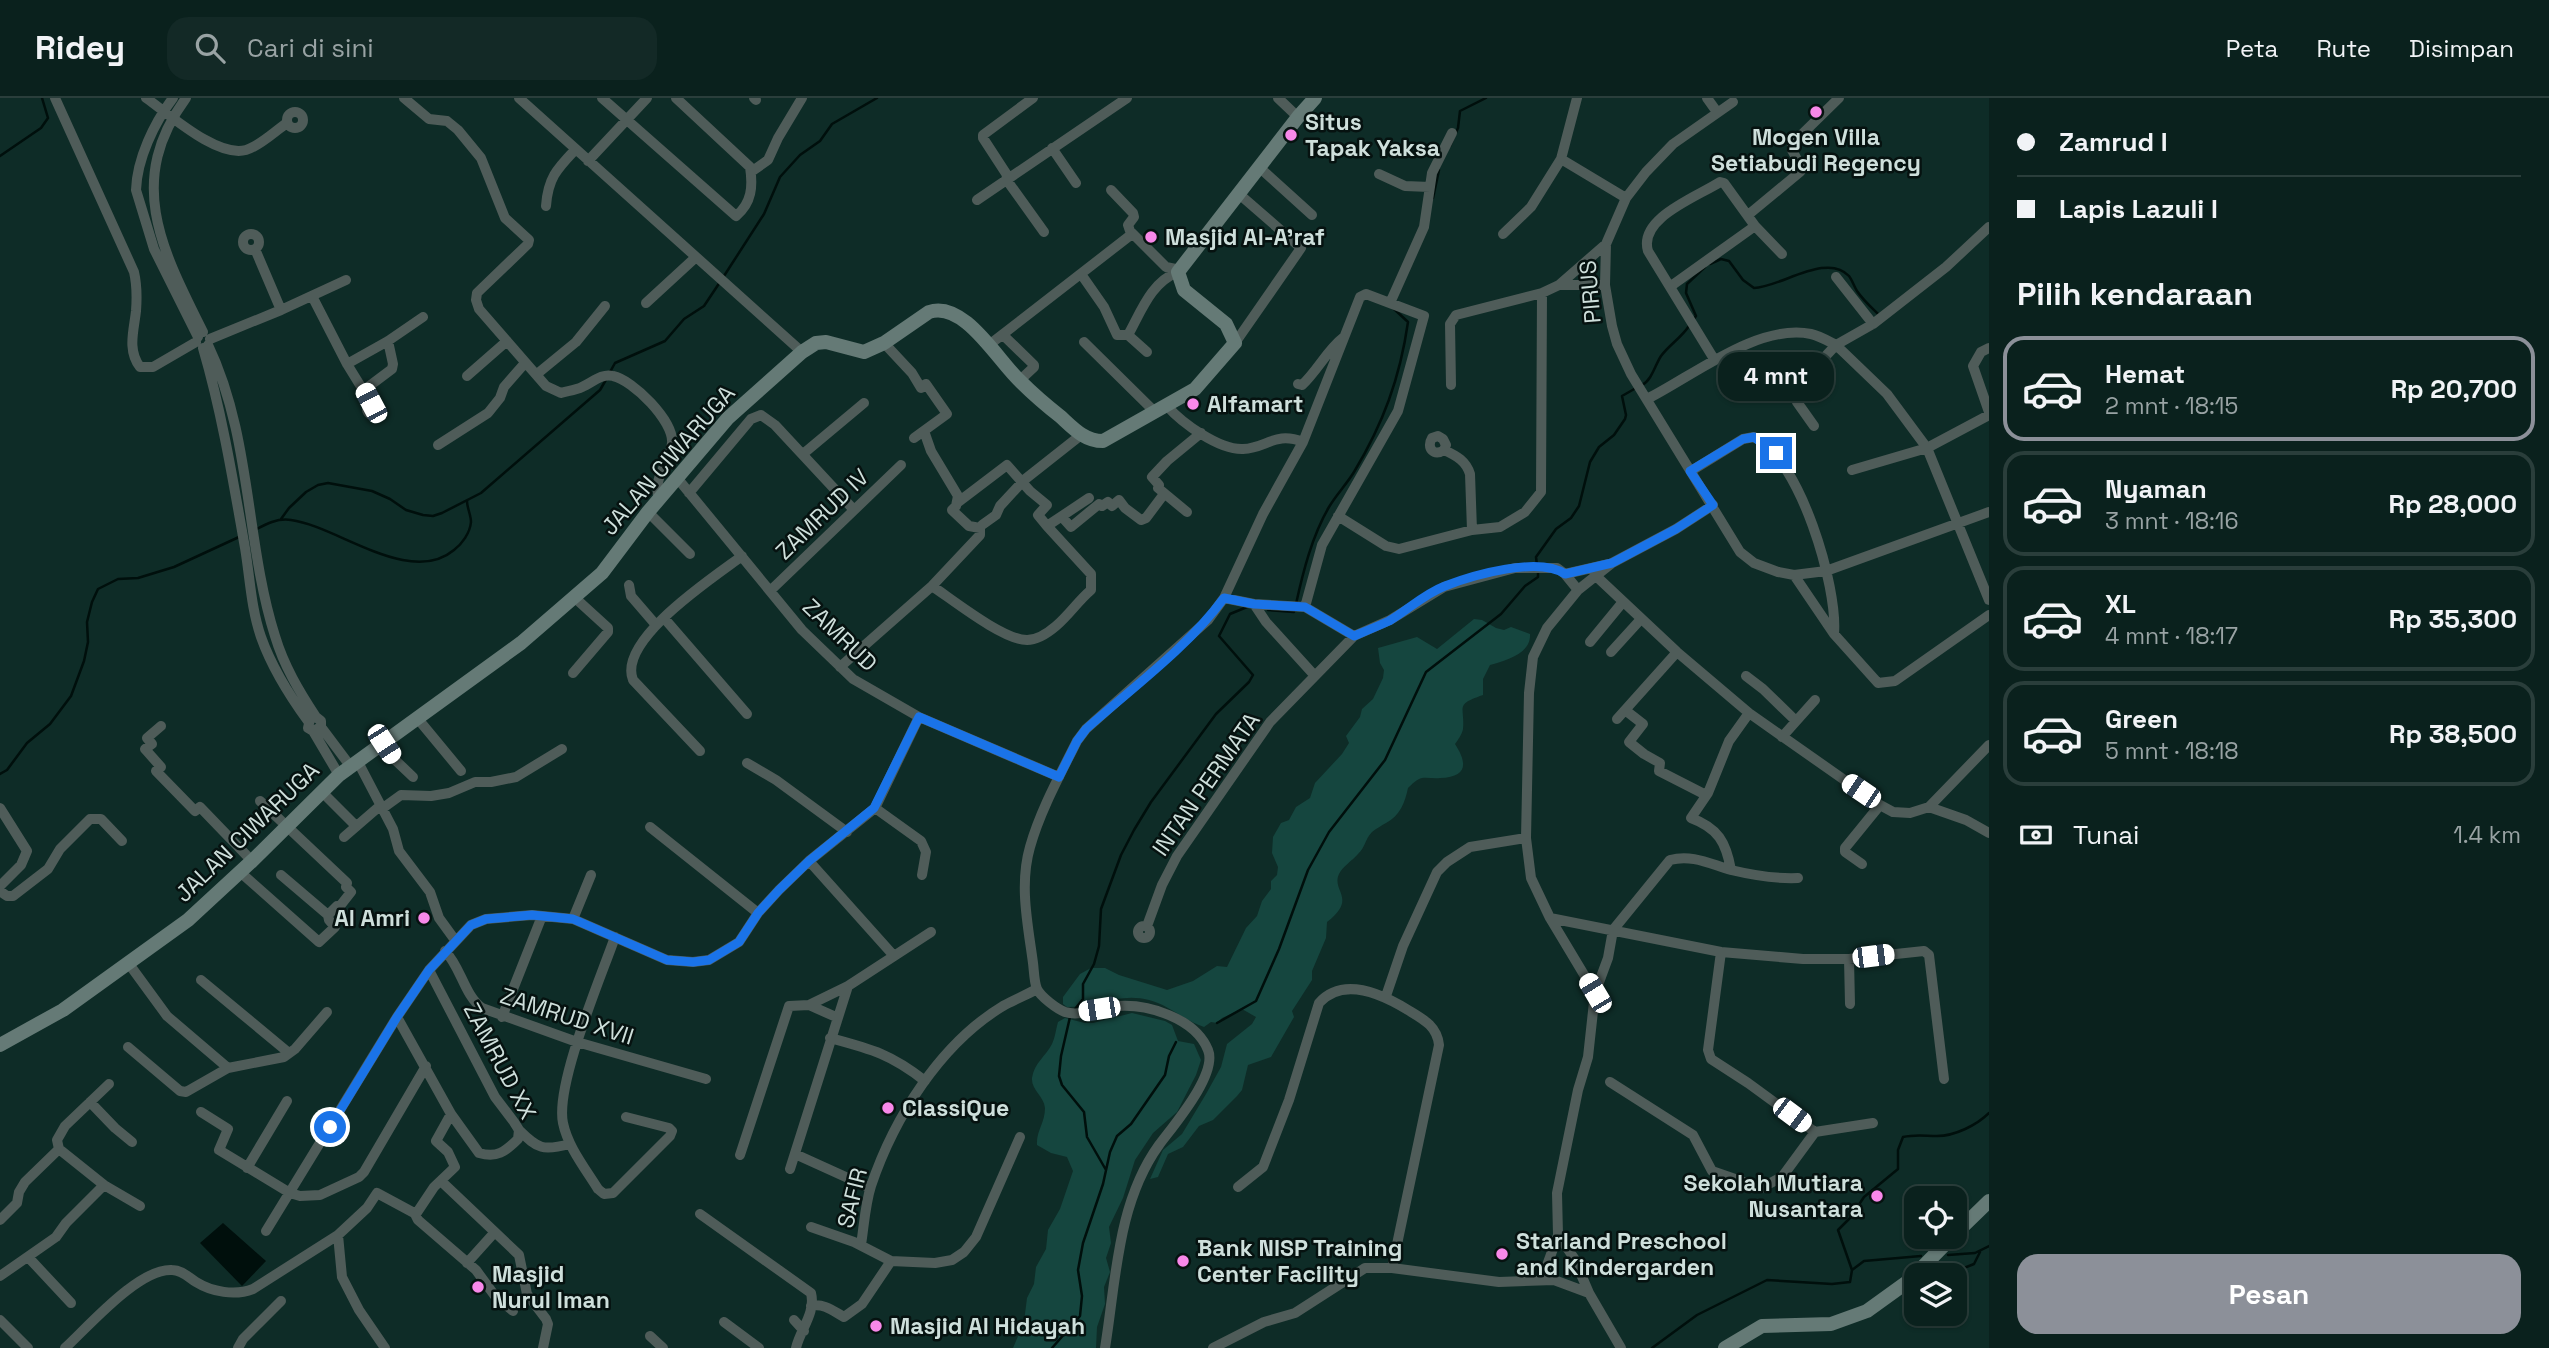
<!DOCTYPE html>
<html lang="id">
<meta charset="utf-8">
<style>
body{margin:0;font-family:"Space Grotesk",sans-serif;background:#132926;color:#f1f3f6;height:100vh;display:flex;flex-direction:column;font-size:26px;white-space:nowrap}
*{box-sizing:border-box;margin:0}
p{font-size:23px;color:#99a3a4}
.icon{flex:none;width:38px;height:38px;fill:none;stroke:currentColor;stroke-width:2;stroke-linecap:round;stroke-linejoin:round}
.map{position:relative;flex:1;overflow:hidden}
.drawer{display:flex;flex-direction:column;background:#0a211d;width:560px}
.drawer>*{flex:none}
.guide{display:grid;align-content:center;height:154px;padding:0 28px;background:#0a211d}
.tools{position:absolute;left:1904px;top:1088px;display:grid;gap:14px}
.tools a{display:grid;place-items:center;width:63px;height:63px;border-radius:14px;background:#0a211d;box-shadow:0 2px 5px #0004,0 0 0 2px #2a3e3b;font-size:35px}
.end{position:absolute;width:32px;height:32px;margin:-16px;border:9px solid #1a73e8;background:#fff;box-shadow:0 0 0 4px #fff}
.from{border-radius:50%}
.bubble{position:absolute;height:49px;border-radius:21px;background:#0a211d;box-shadow:0 2px 5px #0004,0 0 0 2px #2a3e3b;font-size:23px;font-weight:600;line-height:49px;text-align:center}
.car{position:absolute;width:21px;height:42px;margin:-21px -10px;border-radius:9px;box-shadow:0 0 5px 2px #0007;background:linear-gradient(#fff 24%,#345 0 40%,#fff 0 76%,#345 0 86%,#fff 0)}
.guide b{display:flex;align-items:center;gap:24px;height:66px;font-size:26px}
.guide b+b{border-top:2px solid #2a3e3b}
.guide i{width:18px;height:18px;background:#f1f3f6}
ul{padding:0;list-style:none}
li{display:flex;align-items:center;gap:21px;height:105px;margin:0 14px 10px;padding:0 14px;border:4px solid #2a3e3b;border-radius:21px}
li div{flex:1}
li b{display:block;font-size:26px}
li em{font-style:normal;font-weight:600}
li.on{border-color:#8c9099}
li>.icon{width:63px;height:63px;stroke-width:1.5}
h2{padding:0 28px;font-size:32px;line-height:84px}
.pay{display:flex;align-items:center;gap:18px;height:77px;padding:0 28px;font-size:26px}
.pay p{margin-inline-start:auto}
.primary-button{display:flex;gap:14px;margin-top:auto;padding:14px 28px}
.primary-button a{flex:1;height:80px;border-radius:21px;background:#8c9099;color:#fff;font-size:28px;font-weight:600;line-height:80px;text-align:center}
header{display:flex;align-items:center;gap:42px;box-sizing:border-box;height:98px;padding:0 35px;background:#0a211d;border-bottom:2px solid #2a3e3b}
header strong{font-size:33px}
nav{display:flex;gap:38px;margin-inline-start:auto;font-size:24px}
.search{width:490px;height:63px;background:#132926;display:flex;align-items:center;gap:18px;box-sizing:border-box;padding:0 24px;border-radius:21px;color:#99a3a4;font-size:26px}
main{display:flex;flex:1;min-height:0}
.map>svg:first-child{display:block}
</style>
<header>
<strong>Ridey</strong>
<div class="search"><svg class="icon" aria-label="search" viewBox="0 0 24 24"><circle cx="10" cy="10" r="6"/><path d="M15 15l6 6"/></svg>Cari di sini</div>
<nav><a>Peta</a><a>Rute</a><a>Disimpan</a></nav>
</header>
<main>
<div class="map">
<svg width="1989" height="1250" viewBox="0 0 1989 1250">
<rect width="100%" height="100%" fill="#0e2c27"/>
<path fill="#15463f" d="M1474 521 1482 522 1496 530 1504 532 1511 529 1530 536C1531 556 1506 562 1490 567L1483 581V597C1454 607 1465 608 1463 631 1462 636 1458 642 1455 646 1468 666 1467 679 1440 680 1434 681 1428 679 1422 680 1417 681 1412 686 1408 690 1405 704 1400 718 1386 725 1381 728 1377 730 1372 734 1365 741 1365 750 1358 756 1353 762 1342 769 1339 776 1331 793 1358 800 1327 824L1326 840 1312 873V882L1292 913 1294 919 1271 959 1248 967 1242 992 1237 998 1213 1022 1199 1028 1183 1049 1168 1056 1158 1079 1150 1081 1163 1052 1182 1036 1206 996 1221 969 1227 946 1252 926 1256 919 1242 911 1222 920 1217 925 1211 924 1204 929C1185 923 1169 907 1149 902 1121 894 1094 909 1067 909L1063 906V899L1080 876 1091 870H1105L1119 877 1167 892 1193 883 1217 868 1227 869 1246 830 1257 818 1262 803 1271 791V783L1277 777 1278 769 1272 755 1273 739 1281 725 1289 722 1296 709 1310 700 1315 685 1342 656 1349 645 1346 638 1360 619 1362 611 1373 601 1383 580 1384 572 1380 565 1378 550 1417 539 1437 551Z
M1132 915 1165 923 1172 927 1178 943 1194 946 1201 962 1196 977 1177 1014 1153 1035 1135 1062 1123 1100 1109 1129 1111 1145 1106 1160 1110 1174 1104 1189 1105 1206 1097 1229 1096 1250H1013L1024 1224 1027 1200 1034 1186 1036 1169 1046 1151 1048 1132 1060 1111 1073 1073 1067 1059 1051 1055 1037 1047C1036 1033 1045 1025 1045 1010 1044 998 1031 992 1032 980 1034 965 1046 958 1052 946 1055 940 1056 931 1058 924L1065 920 1085 925H1093Z"/>
<path fill="#000f0c" d="M223 1125 266 1163 242 1188 200 1145Z"/>
<g fill="none" stroke-linecap="round" stroke-linejoin="round">
<path stroke="#000f0c" stroke-width="2.5" d="M1450 48 1458 30 1460 13 1486 0
M0 58 41 30 48 20 42 0
M1433 100 1439 72
M1710 166 1721 161 1729 163 1743 182 1754 190C1781 189 1827 154 1849 178 1852 182 1854 188 1857 193 1863 202 1872 210 1880 218
M724 178 764 116 780 79 800 57 820 43 832 26 877 0
M1693 222 1696 218 1686 195 1687 186 1705 169
M610 274 615 265 665 243 684 221 704 208 720 184
M1642 287C1652 282 1655 267 1661 258 1669 247 1681 240 1689 228
M281 421 289 410 306 394 318 387 328 385 372 393 390 401 406 412 423 417 433 418 442 415 481 395 600 292 607 280
M255 432C266 426 277 420 291 422 337 428 410 489 454 452 462 446 470 435 471 424 471 417 467 410 467 403
M1537 467 1536 459 1556 431 1571 420 1579 408 1590 364 1599 349 1614 337 1625 321 1626 317 1622 298 1636 290
M1296 506C1303 474 1312 438 1329 409 1336 397 1346 387 1354 374 1383 326 1400 280 1408 224L1394 211
M1268 512 1294 514V512
M0 676 7 672 27 645 50 626 71 598 84 563 88 544 87 524 92 504 98 491 118 481 138 480 174 469 239 439
M1075 911 1083 901V886L1094 866 1099 848 1101 811 1121 757 1134 732 1151 704 1216 616 1249 584 1253 577 1219 538 1230 516 1247 509
M1070 919 1061 958 1059 978 1062 987 1084 1014 1087 1039 1106 1072
M1217 925 1256 903 1279 851 1308 772 1329 734 1385 662 1426 574 1501 516 1525 488 1538 479V474
M1948 1157 1975 1155 1989 1148
M1852 1172 1838 1132 1850 1120 1864 1099 1898 1071V1052L1903 1039C1916 1036 1925 1038 1937 1038 1955 1038 1977 1027 1989 1015
M1944 1178 1974 1166 1980 1154
M1052 1250 1080 1218 1082 1198 1078 1172 1083 1145 1103 1086 1110 1054 1117 1038 1131 1026 1165 977 1169 958 1176 944
M1652 1250 1697 1217 1767 1182 1832 1186 1850 1184 1852 1172 1864 1163 1921 1158"/>
<path stroke="#4f5c59" stroke-width="10" d="M55 0 134 174C137 187 137 200 136 213 134 232 127 252 140 269H153L196 244
M146 0C169 16 217 60 246 52 260 48 275 33 287 25
M173 0C154 25 137 61 136 92L154 151 198 239
M186 0C125 83 162 152 203 234
M404 0 429 21 447 23 458 32 481 60 505 120 529 142 528 146 477 195 476 202 479 211 546 288 561 295C568 293 576 292 582 289 592 285 601 275 613 278 633 282 674 323 672 345 670 367 652 377 659 402
M519 0 802 254
M602 0 736 118C752 105 753 88 750 69L676 0
M754 0 756 2
M1278 0 1298 19
M1707 0 1717 14
M1733 4 1673 46 1646 74 1626 100 1606 146 1605 187 1612 228 1617 246 1631 276 1740 454 1754 465 1778 474 1794 477 1826 473 1989 414
M287 22a8 8 0 1 1 16 0a8 8 0 1 1-16 0Z
M1052 50 1076 85
M1561 61 1626 100
M588 63 647 0
M1260 70 1312 117
M751 74 768 62 778 40 802 0
M1379 76 1405 88 1430 89
M1009 80 983 40V37L1033 0
M1006 81 1044 134
M1111 92 1133 115 1134 119 1128 127 1130 133 1166 169 1180 172
M977 102 1127 0
M546 108C548 80 557 71 575 52
M1748 117 1800 74 1802 71 1792 52V46L1839 0
M1503 136 1531 109 1561 61 1577 0
M243 144a8 8 0 1 1 16 0a8 8 0 1 1-16 0Z
M1081 176 1104 209 1117 237H1128C1141 214 1151 184 1178 174
M1836 179 1873 226
M1559 187 1606 146
M1671 188 1755 128
M312 198 347 266 371 305
M646 205 696 159
M1390 205 1424 129 1432 75 1452 35
M281 212 346 182
M1003 237 1034 267V269L1019 283
M1128 237 1147 254
M210 241 281 212 255 151
M1084 244 1155 314
M884 245 912 275 921 290 926 286 947 316 914 340
M1235 245 1301 150 1239 96
M208 247C252 339 245 443 275 538 284 568 299 593 316 619
M989 247 1132 136
M203 250C222 315 233 382 245 450 250 480 251 510 261 539 272 570 289 597 308 623
M1989 250 1981 254 1973 268 1989 314
M1714 261 1648 153C1638 120 1697 99 1720 84L1724 85 1755 128 1782 156
M347 266 388 243 423 219
M537 276 576 244 605 208
M467 278 507 243
M1298 286 1302 287C1318 272 1327 252 1344 239
M1451 287 1450 226 1456 217 1542 195
M364 292 392 271 393 266 388 243
M1647 301C1693 278 1758 225 1811 236 1820 238 1828 243 1836 247L1873 226 1946 169 1989 129
M367 311a6 6 0 1 1 12 0a6 6 0 1 1-12 0Z
M1167 308C1182 325 1219 352 1243 351 1267 350 1275 333 1303 344
M1814 328 1797 304 1796 297 1806 279 1836 247 1887 296 1927 350 1989 502
M438 347 488 315 500 300 504 289 525 265
M1444 352 1446 347 1443 341 1438 338 1432 340C1426 350 1434 359 1444 352 1457 358 1466 363 1470 376L1472 432
M803 356 864 305
M1852 372 1927 350 1989 317
M1691 373 1743 341 1754 339C1800 360 1838 489 1834 536
M678 381 802 532 853 581 919 619 1059 679
M689 395 751 321 761 317 775 327 854 412
M957 405 1007 367 1030 393 1047 407 1038 417 1047 428
M648 414 690 456
M1187 414 1158 390 1159 387 1152 379 1167 363 1201 335
M1338 418 1386 448 1399 451 1472 432 1500 429 1525 414 1541 394 1542 195 1559 187H1605
M1062 419 1071 429 1099 406 1102 408 1108 404 1112 408 1119 402 1125 410 1141 422 1146 420 1164 396
M982 427 996 417 1000 408 1024 382 1081 337
M1565 476 1609 466
M1794 477 1834 536 1878 585 1895 583 1989 517
M1596 478 1677 554 1749 615 1880 707 1893 714 1910 715 1929 709 1966 722 1989 735
M629 487 631 498 656 527
M932 488C953 502 1003 542 1027 542 1037 542 1049 534 1056 528 1069 517 1078 503 1091 492V476L1047 428 1089 400
M770 493 901 367
M1224 500 1254 506 1305 509 1354 538 1390 522 1444 489 1515 470H1557L1565 476 1578 492
M1254 506 1266 524 1315 578
M664 520 747 616
M1590 544 1622 505
M1611 554 1641 521
M840 569 932 488 980 437V430L969 428 952 412 956 408 958 398 931 353 924 333
M573 575 608 534V530L574 499
M1746 578 1763 591 1796 623
M1625 612 1643 626 1629 644 1644 656 1660 665 1659 673 1706 697
M418 621 461 673
M1617 621 1677 554
M161 628 147 640 152 646 145 651 161 669 156 673 195 713 200 709 252 763
M321 629 351 669
M313 633 321 629V623L316 619 310 621 308 630 313 633 339 677
M1782 639 1815 602
M384 646 392 659 413 679
M700 653 633 582C617 542 714 479 742 458
M358 664 393 731 399 753 430 794 439 820 455 842
M747 665 776 682 847 734
M322 694 356 728
M260 703 347 785 346 789 351 794 340 808H337L328 817 281 777
M1929 709 1989 647
M0 710 27 753 21 767 0 788
M383 710 401 697 431 698 449 695 475 684H491L516 679 562 651
M875 710 921 743 926 754 922 777
M650 729 758 815
M344 739 381 707
M809 763 894 858
M1862 766 1845 754V750L1880 707
M1731 772C1726 744 1718 730 1691 720L1708 695 1729 643 1749 615
M240 774 319 844 335 829 329 822 328 817
M0 793 7 798H13L48 771 60 751 90 721H101L122 743
M1550 820 1721 854 1803 861H1849L1924 853 1929 857 1944 981
M573 821 591 777
M1138 834a6 6 0 1 1 12 0a6 6 0 1 1-12 0Z
M1147 828 1162 787 1177 758 1270 624 1354 538
M615 839C601 879 555 987 563 1025 568 1049 585 1070 598 1091L604 1096 613 1095 670 1038 672 1033 669 1030 626 1019
M445 853C461 869 464 897 482 910L577 944 706 981
M1721 854 1708 952 1711 961 1748 985 1815 1034 1873 1025
M1849 861 1850 906
M129 866 167 918 228 970 284 959 295 951 327 914
M201 882 289 955
M1595 895 1608 860 1613 832 1670 762C1692 756 1710 766 1731 772 1752 777 1776 781 1798 780
M1386 898 1403 848 1437 774 1447 764 1470 749 1526 740
M809 907 836 919
M397 919 451 1016 479 1055C497 1060 505 1054 518 1041L519 1032 514 1024 495 999 429 872
M502 919 542 818
M830 940C871 951 891 956 925 983
M128 949 180 993 186 994 228 970
M1610 984 1693 1037 1712 1073 1761 1090 1782 1079 1815 1034
M90 1004 115 1030 132 1044
M201 1014 228 1031 219 1052 290 1095 300 1098 320 1097 359 1079 364 1074 426 968
M519 1032C538 1051 543 1053 570 1046
M795 1056 870 1090
M740 1057 789 908 809 907 848 888
M247 1070 287 1003
M790 1071 848 888 931 834
M442 1084 519 1157 527 1196 546 1221 548 1226 543 1250
M104 1087 140 1108
M1238 1089 1263 1069 1289 1002 1319 905C1343 878 1382 896 1408 912 1423 921 1437 928 1439 947L1392 1170
M415 1116 418 1122 476 1172 495 1198 513 1213
M700 1116 811 1195C816 1215 800 1232 796 1250
M0 1122 17 1105 19 1094 25 1084 59 1051 57 1042 65 1028 109 986
M811 1129 854 1144 891 1163 935 1165 952 1162 964 1154 976 1139 1020 1039
M266 1133 397 919 429 872 471 827 486 821 532 817 573 821 667 862 693 864 709 862 739 844 758 815 779 792 809 763 875 710 919 619
M338 1137 342 1179 359 1212 385 1250
M1558 1137 1574 1160 1589 1195 1621 1250
M861 1147C864 1128 865 1107 871 1088 894 1020 940 946 1003 908 1014 902 1026 897 1037 891
M28 1159 71 1205
M467 1165 494 1135
M0 1178 56 1139 66 1125 104 1087 59 1051
M1542 1181 1558 1137 1557 1095 1578 992 1588 959 1595 895 1550 820 1531 780 1526 740 1529 595 1533 559 1547 530 1578 492 1612 465 1676 431 1713 407
M811 1208C824 1205 833 1213 844 1219L862 1206 891 1163
M0 1222 28 1250
M794 1222 804 1233
M724 1224 759 1250
M650 1238 663 1250
M65 1250C89 1228 139 1170 172 1172 182 1172 188 1179 196 1184 212 1194 235 1198 253 1191L338 1137 367 1110 377 1095 416 1116 434 1089 455 1069 448 1054 436 1043 451 1016
M238 1250 243 1241 281 1203
M1105 1250C1116 1183 1117 1105 1159 1047 1173 1028 1218 976 1208 952 1195 920 1148 906 1118 908 1102 909 1081 919 1065 914 1057 911 1041 899 1037 891 1034 884 1034 872 1033 865 1028 827 1019 787 1030 749 1040 713 1060 677 1077 643L1086 631 1208 522 1224 500 1263 416 1303 344 1360 199 1366 196 1424 218 1398 313 1322 447 1305 509
M1213 1250 1264 1224 1295 1215 1365 1170H1392L1499 1184 1554 1182 1589 1195"/>
<path stroke="#657a76" stroke-width="14" d="M0 947 63 912 188 822 252 763 339 677 521 545 602 475 648 414 728 320 802 254 816 245 826 244 864 254 884 245 929 214C964 202 998 263 1020 283 1033 296 1047 308 1061 319 1074 331 1085 343 1103 343L1195 291 1235 245 1226 226 1184 192 1178 174 1298 19 1315 0
M1955 1136 1989 1103
M1725 1250 1762 1228 1831 1226 1867 1213 1910 1182 1952 1139"/>
</g>
<g fill="none" stroke-linecap="round" stroke-linejoin="round">
<path stroke="#1a73e8" stroke-width="9" d="M330 1029 397 919 429 872 471 827 486 821 532 817 573 821 667 862 693 864 709 862 739 844 758 815 779 792 809 763 874 710 919 619 1059 679 1077 643 1086 631C1133 589 1186 551 1224 500L1254 506 1305 509 1354 538C1366 533 1378 528 1389 523 1408 512 1424 496 1445 488 1473 477 1539 458 1565 476L1612 465 1676 431 1713 407 1690 373 1743 341 1754 339 1776 355"/>
</g>
<g fill="#f888e9" stroke="#061210" stroke-width="2.5">
<circle cx="1816" cy="14" r="7"/>
<circle cx="1291" cy="37" r="7"/>
<circle cx="1151" cy="139" r="7"/>
<circle cx="1193" cy="306" r="7"/>
<circle cx="424" cy="820" r="7"/>
<circle cx="888" cy="1010" r="7"/>
<circle cx="1877" cy="1098" r="7"/>
<circle cx="1502" cy="1156" r="7"/>
<circle cx="1183" cy="1163" r="7"/>
<circle cx="478" cy="1189" r="7"/>
<circle cx="876" cy="1228" r="7"/>
</g>
<g text-anchor="middle" stroke-width="5" stroke-linejoin="round" paint-order="stroke">
<g font-size="23" font-weight="bold" fill="#cedfdb" stroke="#061210" text-anchor="start">
<text x="1305" y="32">Situs<tspan x="1305" dy="26">Tapak Yaksa</tspan></text>
<text x="1816" y="47" text-anchor="middle">Mogen Villa<tspan x="1816" dy="26">Setiabudi Regency</tspan></text>
<text x="1165" y="147">Masjid Al-A'raf</text>
<text x="1207" y="314">Alfamart</text>
<text x="410" y="828" text-anchor="end">Al Amri</text>
<text x="902" y="1018">ClassiQue</text>
<text x="1863" y="1093" text-anchor="end">Sekolah Mutiara<tspan x="1863" dy="26">Nusantara</tspan></text>
<text x="1516" y="1151">Starland Preschool<tspan x="1516" dy="26">and Kindergarden</tspan></text>
<text x="1197" y="1158">Bank NISP Training<tspan x="1197" dy="26">Center Facility</tspan></text>
<text x="492" y="1184">Masjid<tspan x="492" dy="26">Nurul Iman</tspan></text>
<text x="890" y="1236">Masjid Al Hidayah</text>
</g>
<g font-size="23" fill="#cedfdb" stroke="#061210">
<text transform="translate(1590 194) rotate(-95)" y="8">PIRUS</text>
<text transform="translate(668 362) rotate(-49)" y="8">JALAN CIWARUGA</text>
<text transform="translate(822 416) rotate(-44)" y="8">ZAMRUD IV</text>
<text transform="translate(840 537) rotate(44)" y="8">ZAMRUD</text>
<text transform="translate(1206 686) rotate(-55)" y="8">INTAN PERMATA</text>
<text transform="translate(247 734) rotate(-44)" y="8">JALAN CIWARUGA</text>
<text transform="translate(567 918) rotate(18)" y="8">ZAMRUD XVII</text>
<text transform="translate(500 963) rotate(62)" y="8">ZAMRUD XX</text>
<text transform="translate(852 1100) rotate(-76)" y="8">SAFIR</text>
</g>
</g>
</svg>
<div class="tools">
<a><svg class="icon" aria-label="locate" viewBox="0 0 24 24"><circle cx="12" cy="12" r="6"/><path d="M12 2v4M12 18v4M2 12h4M18 12h4"/></svg></a>
<a><svg class="icon" aria-label="layers" viewBox="0 0 24 24"><path d="M12 4l9 5-9 5-9-5zM3 14l9 5 9-5"/></svg></a>
</div>
<i class="end from" style="left:330px;top:1029px"></i>
<i class="end" style="left:1776px;top:355px"></i>
<div class="bubble" style="left:1718px;top:254px;width:116px">4 mnt</div>
<i class="car" style="left:371px;top:305px;rotate:332deg"></i>
<i class="car" style="left:384px;top:646px;rotate:147deg"></i>
<i class="car" style="left:1861px;top:693px;rotate:304deg"></i>
<i class="car" style="left:1873px;top:858px;rotate:83deg"></i>
<i class="car" style="left:1595px;top:895px;rotate:329deg"></i>
<i class="car" style="left:1099px;top:911px;rotate:261deg"></i>
<i class="car" style="left:1792px;top:1017px;rotate:127deg"></i>
</div>
<section class="drawer">
<div class="guide">
<b><i class="from"></i>Zamrud I</b>
<b><i></i>Lapis Lazuli I</b>
</div>
<h2>Pilih kendaraan</h2>
<ul>
<li class="on"><svg class="icon" aria-label="car" viewBox="0 0 24 24"><path d="M5 17H2v-5l4-1 3-4h7l3 4 3 1v5h-3M9 17h6M6 11h13"/><circle cx="7" cy="17" r="2"/><circle cx="17" cy="17" r="2"/></svg><div><b>Hemat</b><p>2 mnt · 18:15</p></div><em>Rp 20,700</em></li>
<li><svg class="icon" aria-label="car" viewBox="0 0 24 24"><path d="M5 17H2v-5l4-1 3-4h7l3 4 3 1v5h-3M9 17h6M6 11h13"/><circle cx="7" cy="17" r="2"/><circle cx="17" cy="17" r="2"/></svg><div><b>Nyaman</b><p>3 mnt · 18:16</p></div><em>Rp 28,000</em></li>
<li><svg class="icon" aria-label="car" viewBox="0 0 24 24"><path d="M5 17H2v-5l4-1 3-4h7l3 4 3 1v5h-3M9 17h6M6 11h13"/><circle cx="7" cy="17" r="2"/><circle cx="17" cy="17" r="2"/></svg><div><b>XL</b><p>4 mnt · 18:17</p></div><em>Rp 35,300</em></li>
<li><svg class="icon" aria-label="car" viewBox="0 0 24 24"><path d="M5 17H2v-5l4-1 3-4h7l3 4 3 1v5h-3M9 17h6M6 11h13"/><circle cx="7" cy="17" r="2"/><circle cx="17" cy="17" r="2"/></svg><div><b>Green</b><p>5 mnt · 18:18</p></div><em>Rp 38,500</em></li>
</ul>
<div class="pay"><svg class="icon" aria-label="cash" viewBox="0 0 24 24"><path d="M3 7h18v10H3z"/><circle cx="12" cy="12" r="2"/></svg>Tunai<p>1.4 km</p></div>
<div class="primary-button"><a>Pesan</a></div>
</section>
</main>
